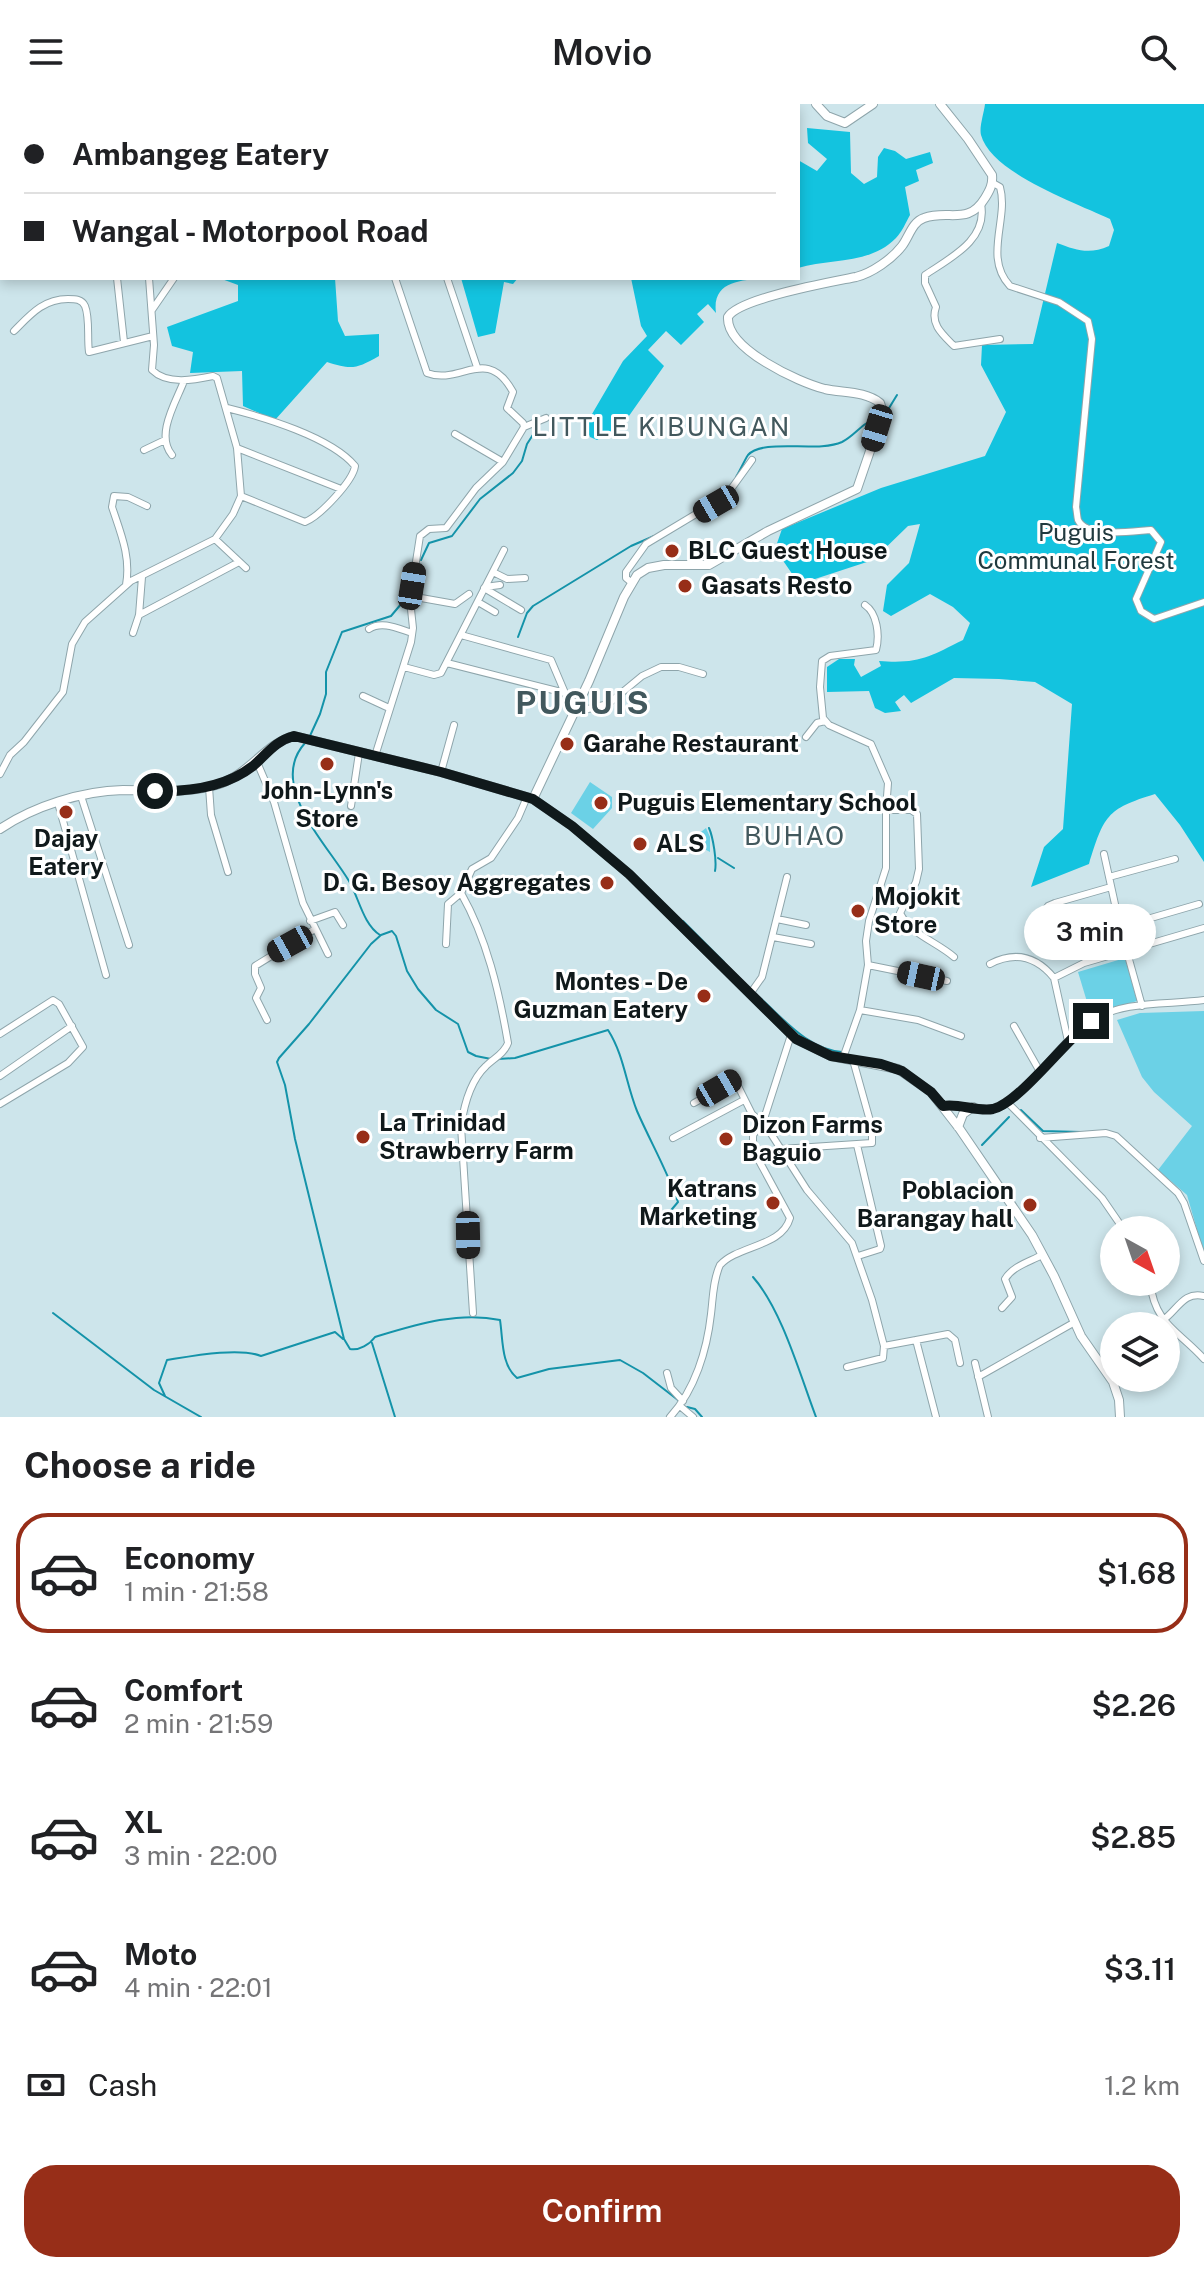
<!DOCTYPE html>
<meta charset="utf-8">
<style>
body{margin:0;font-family:"Public Sans",sans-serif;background:#f2f2f2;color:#202124;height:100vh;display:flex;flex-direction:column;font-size:30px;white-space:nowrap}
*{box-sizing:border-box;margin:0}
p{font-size:26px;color:#757577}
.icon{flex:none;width:44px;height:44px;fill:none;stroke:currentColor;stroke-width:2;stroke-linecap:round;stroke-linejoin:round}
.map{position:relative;height:1313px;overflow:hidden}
.drawer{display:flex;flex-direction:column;background:#fff;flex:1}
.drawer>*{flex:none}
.hud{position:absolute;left:0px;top:0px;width:800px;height:176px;box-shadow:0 4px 12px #0003;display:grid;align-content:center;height:176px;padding:0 24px;background:#fff}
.needle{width:52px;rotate:140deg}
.buttons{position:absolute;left:1100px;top:1112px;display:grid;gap:16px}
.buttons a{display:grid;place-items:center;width:80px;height:80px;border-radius:50%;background:#fff;box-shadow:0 4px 12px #0003;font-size:40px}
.end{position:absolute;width:36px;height:36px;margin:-18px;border:10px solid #10191b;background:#fff;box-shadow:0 0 0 4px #fff}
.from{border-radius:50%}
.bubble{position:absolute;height:56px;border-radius:28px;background:#fff;box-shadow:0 4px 12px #0003;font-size:26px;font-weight:600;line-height:56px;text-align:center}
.car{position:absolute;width:24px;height:48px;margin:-24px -12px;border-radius:10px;box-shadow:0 0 6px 2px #0007;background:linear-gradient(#222 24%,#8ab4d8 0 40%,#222 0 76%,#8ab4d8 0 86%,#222 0)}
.hud b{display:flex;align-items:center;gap:28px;height:76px;font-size:30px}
.hud b+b{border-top:2px solid #e0e0e0}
.hud i{width:20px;height:20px;background:#202124}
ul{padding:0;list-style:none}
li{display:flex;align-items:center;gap:24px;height:120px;margin:0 16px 12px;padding:0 8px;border:4px solid transparent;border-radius:32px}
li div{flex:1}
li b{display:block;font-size:30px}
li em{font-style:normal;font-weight:600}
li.current{border-color:#972e18}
li>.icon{width:72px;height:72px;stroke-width:1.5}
h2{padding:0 24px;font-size:36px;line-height:96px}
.pay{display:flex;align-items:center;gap:20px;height:88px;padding:0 24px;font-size:30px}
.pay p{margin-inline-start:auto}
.primary-button{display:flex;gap:16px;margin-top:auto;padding:16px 24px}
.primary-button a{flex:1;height:92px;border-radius:32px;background:#972e18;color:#fff;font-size:32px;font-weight:600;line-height:92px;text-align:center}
header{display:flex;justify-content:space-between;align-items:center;height:104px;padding:0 24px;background:#fff;font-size:36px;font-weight:600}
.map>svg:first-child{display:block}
</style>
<header><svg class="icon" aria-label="menu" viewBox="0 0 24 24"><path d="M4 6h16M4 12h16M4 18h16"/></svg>Movio<svg class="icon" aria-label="search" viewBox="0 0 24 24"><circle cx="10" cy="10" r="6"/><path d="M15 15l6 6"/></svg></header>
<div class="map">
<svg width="1204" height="1313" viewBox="0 0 1204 1313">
<rect width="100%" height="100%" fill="#cde5eb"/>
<path fill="#6bd1e6" d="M590 678 612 693V704L593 725 571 709Z
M706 724 710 733V748L689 737Z
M1125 854 1137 897 1091 911 1078 868Z
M1204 907V1150L1187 1091 1158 1066 1192 1022 1154 988 1142 973 1117 916 1140 909Z"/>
<path fill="#13c3df" d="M42 0H700L46 2Z
M985 0H1204V758L1180 721 1155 690C1106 705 1104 712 1089 760L1031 783 1044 743 1063 725 1072 600 1035 578 999 575 954 574 911 599 904 591 895 598 901 607 885 609 875 604 869 587 827 588V563L839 555H855L854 561 861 573 881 562 879 557C919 560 929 553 963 536L970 519 953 503 930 490 891 512 883 507 887 481 909 459 920 420 908 422 873 456 815 475 795 474 775 445 782 425 881 384 985 352 1006 308 981 261 982 241 1033 240 1057 139C1076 146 1089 151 1109 142L1114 126 1110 115C1076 99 991 69 981 31 979 23 984 9 985 0Z
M807 24 850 28 851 69 864 80 877 73 878 53 884 44 895 47 906 55 930 48 933 59 916 66 919 77 905 83 910 111C906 118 902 128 896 134 870 161 830 154 798 164V56L817 67 827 55 808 39Z
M219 174H335L338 217 345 232 379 230V252C356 265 352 266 327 258L275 316 243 302 242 267 190 269 193 248 172 242 167 223 238 197V181Z
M461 174H518L513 180 504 178 495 229 478 233Z
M631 174H776C751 176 711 172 716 209L708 200 697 210 704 218 681 241 666 227 648 246 664 262 624 319 597 336 590 333 585 322 623 257 647 232 641 222Z"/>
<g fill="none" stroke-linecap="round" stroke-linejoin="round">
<path stroke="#1493a9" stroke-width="2" d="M886 309 897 291
M736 373C740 367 744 357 748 351 763 334 818 349 842 338 856 331 861 319 878 314
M421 456 429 439 452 432 480 395 513 369 522 357 527 340 536 326
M416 476 419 462
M518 533 527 509 533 502 631 442 654 432
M309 634 320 610 326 590V568L342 528 391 512 407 493
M305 639C267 681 327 740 349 777 359 794 363 820 380 831
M709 724C713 733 717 757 715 767
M718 754 734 764
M683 817 724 858
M759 893C784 915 807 945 842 948
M491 955 476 952 468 948 458 920 436 906 418 885 407 867 396 832 392 827 381 831 371 840 309 920 279 954 277 958 285 981 295 1035 344 1235 350 1245C359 1247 370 1240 375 1233 415 1221 458 1207 500 1216 503 1235 501 1261 517 1274L549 1265 620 1256 643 1269 678 1296
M498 955 515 954 608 926C624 951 626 980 637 1007 650 1037 667 1066 678 1098L667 1111
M1021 1006 1043 1027 1081 1028
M982 1041 1009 1013
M753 1173C782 1206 800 1271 816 1313
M53 1209 154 1286 201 1313
M372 1239 395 1313
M165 1292 159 1279 167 1256C192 1252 239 1243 261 1252L335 1228 343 1235
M687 1303 695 1305 702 1313"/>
<defs>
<path id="minor" d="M993 79 1000 83C1009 115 983 153 1010 182L1059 198 1088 217 1092 235 1076 403C1077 408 1077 412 1078 416 1087 435 1134 427 1151 426L1161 438 1136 495 1141 507 1154 515 1204 498
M981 100C988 136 950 154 925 171V179L936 203C930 220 942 230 954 242L1000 235
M117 174 124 238
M447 174 477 263
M152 206 174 174
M14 227C30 211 43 195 68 195 75 195 82 195 85 202 90 214 87 234 89 248L153 232
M227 304C263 313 331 333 355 362 353 377 320 412 305 418L241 392
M524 323 546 314
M455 330 503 358
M237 344 341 385
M144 346 165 336
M172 351C155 331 176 298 184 277
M215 435 246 464
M493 468 507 475 525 474
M632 479 626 474V468L646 440 726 392 752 356
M126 481C131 453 121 430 112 403L114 392 128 393 147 402
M485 483 500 481
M484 484 521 506
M410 492 455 500 469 490
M478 498 495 508
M865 501C877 509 880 531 876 546L830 552 822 557 820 583 823 614 829 621 871 640 888 679 886 706H911L917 710 919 765 916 778 900 809C910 830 937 838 954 853
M139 511 239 458
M369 525C382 516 399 525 412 529
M133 529 139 511 142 473
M461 531 551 556 565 589 577 601
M447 559 565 589
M404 563 434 571 441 569 504 446
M363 592 389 604
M572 609 608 600 642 572 661 563H679L703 570
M806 633 817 619 825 617
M375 652 411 538 413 524 410 496 420 432 429 425 446 424 476 384 503 358 524 323 523 319 507 304 513 288C487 240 460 282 427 269L395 174
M257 658 274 698 303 799 328 850
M441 668 454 621
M0 670 10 651 24 638 63 588 72 540 85 518 131 477 215 435 233 410 241 392 237 344 217 274 213 272C194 276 167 281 152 266L154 241 149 174
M209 683 211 711 228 768
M81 692 129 841
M58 699 106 871
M351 702 359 649
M1104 750 1120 823 1142 902
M1109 773 1175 755
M461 789C487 835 499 887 508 939 504 950 494 954 486 962 470 977 464 1001 461 1022L473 1209
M777 815 806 821
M310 817 335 808 343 821
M1037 817 1048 802 1055 799 1111 783
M1120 823 1199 800
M773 833 811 840
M446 840 448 800 461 789 472 765 491 754 518 714 527 693
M990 860C1015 847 1036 852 1054 874L1084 859 1204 824
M868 861 947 877
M1054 874 1068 937
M750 890 762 873 787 773
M860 906 918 916 961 932
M267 916 256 894 261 884 255 870V862L315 825
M1014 922 1039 966
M0 930 53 896 59 900 83 943 68 959 0 1000
M843 954 860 906 868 861 866 837 869 817 886 764V706
M0 972 72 922
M694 999 735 976 752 1010 768 1025 807 1086 852 1139 872 1196 884 1242 948 1230 955 1236 960 1259
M1008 999 1102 1094 1124 1126
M943 1002C960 999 980 1009 997 1004 1025 994 1061 936 1091 917 1123 896 1168 901 1204 896
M673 1034 744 996
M1040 1034 1106 1029 1116 1032 1178 1089 1184 1099 1204 1157
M857 1041 881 1142 880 1145 858 1152
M781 1045 872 1039V1024L853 956
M1150 1178C1155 1221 1178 1226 1204 1255
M1002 1204 1012 1193 1005 1175C1013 1162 1029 1158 1042 1151
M1162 1217C1178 1206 1183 1187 1204 1192
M916 1236 936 1313
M975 1259 988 1313
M847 1263 883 1254 884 1242
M667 1269 671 1284 683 1297
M978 1273 1075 1218
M680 1302 693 1313
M670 1313C695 1286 707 1246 711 1210 713 1194 713 1176 720 1161 738 1141 782 1143 790 1114L757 1053 753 1037V1031L763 1018 791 931"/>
<path id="major" d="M816 0 827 12 845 19 873 0
M533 695 589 577 624 493 637 471 648 464 664 461H709L768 427 857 385 883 309 880 299C865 287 843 289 825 285 798 278 726 245 728 213 739 194 832 178 856 173 872 169 892 155 902 142 909 133 912 118 924 114 949 105 968 122 985 94 990 86 993 80 992 71L968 35 940 0
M0 725C34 702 82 687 123 686 155 686 185 690 216 681 249 672 264 640 294 632L441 668 533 695 572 722 629 770 796 935 831 952 898 965 931 988 959 1024 1032 1131 1054 1172 1081 1232 1113 1278 1119 1296 1120 1313
M958 1023 963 1010 973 1003"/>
</defs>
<use href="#minor" stroke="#8ea5ab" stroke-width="8"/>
<use href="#major" stroke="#8ea5ab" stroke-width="10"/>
<use href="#minor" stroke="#fff" stroke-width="6"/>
<use href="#major" stroke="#fff" stroke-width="8"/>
</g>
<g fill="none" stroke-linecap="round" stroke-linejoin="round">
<path stroke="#10191b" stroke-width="10" d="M155 687C189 688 225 684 253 662 267 650 275 637 294 632L441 668 533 695 572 722 629 770 796 935 831 952 881 960 902 967 931 988 943 1002C959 999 977 1008 993 1005 1019 999 1065 937 1091 917"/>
</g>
<g fill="#972e18" stroke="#fff" stroke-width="3">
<circle cx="672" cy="447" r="8"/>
<circle cx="685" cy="482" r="8"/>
<circle cx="567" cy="640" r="8"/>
<circle cx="327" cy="660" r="8"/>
<circle cx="601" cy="699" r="8"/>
<circle cx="66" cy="708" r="8"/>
<circle cx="640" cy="740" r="8"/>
<circle cx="607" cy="779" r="8"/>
<circle cx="858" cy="807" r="8"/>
<circle cx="704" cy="892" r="8"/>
<circle cx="363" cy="1033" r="8"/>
<circle cx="726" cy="1035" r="8"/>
<circle cx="773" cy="1099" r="8"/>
<circle cx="1030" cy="1101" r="8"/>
</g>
<g text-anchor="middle" stroke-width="6" stroke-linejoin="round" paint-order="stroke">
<g font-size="24" fill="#213a3f" stroke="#fff">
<text x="1076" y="437">Puguis<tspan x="1076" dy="28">Communal Forest</tspan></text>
</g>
<g font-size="24" font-weight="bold" fill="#10191b" stroke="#fff" text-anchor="start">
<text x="688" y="455">BLC Guest House</text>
<text x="701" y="490">Gasats Resto</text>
<text x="583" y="648">Garahe Restaurant</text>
<text x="327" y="695" text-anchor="middle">John-Lynn's<tspan x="327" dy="28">Store</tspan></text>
<text x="617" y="707">Puguis Elementary School</text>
<text x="66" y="743" text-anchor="middle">Dajay<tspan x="66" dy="28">Eatery</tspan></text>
<text x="656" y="748">ALS</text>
<text x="591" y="787" text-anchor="end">D. G. Besoy Aggregates</text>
<text x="874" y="801">Mojokit<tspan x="874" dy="28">Store</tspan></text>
<text x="688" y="886" text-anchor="end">Montes - De<tspan x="688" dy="28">Guzman Eatery</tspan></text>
<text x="379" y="1027">La Trinidad<tspan x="379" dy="28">Strawberry Farm</tspan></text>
<text x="742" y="1029">Dizon Farms<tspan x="742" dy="28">Baguio</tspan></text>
<text x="757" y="1093" text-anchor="end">Katrans<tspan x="757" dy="28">Marketing</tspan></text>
<text x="1014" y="1095" text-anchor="end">Poblacion<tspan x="1014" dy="28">Barangay hall</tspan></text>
</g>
<g font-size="26" letter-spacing="2" fill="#42585d" stroke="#fff">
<text x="662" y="332">LITTLE KIBUNGAN</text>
<text x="795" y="741">BUHAO</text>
</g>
<g font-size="32" font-weight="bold" letter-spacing="2" fill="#42585d" stroke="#fff">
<text x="583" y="610">PUGUIS</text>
</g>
</g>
</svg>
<div class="buttons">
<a><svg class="needle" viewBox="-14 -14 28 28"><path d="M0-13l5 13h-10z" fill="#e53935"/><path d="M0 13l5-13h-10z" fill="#757577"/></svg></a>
<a><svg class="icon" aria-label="layers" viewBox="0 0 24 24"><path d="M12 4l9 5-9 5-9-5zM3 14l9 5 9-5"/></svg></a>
</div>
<i class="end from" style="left:155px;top:687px"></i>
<i class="end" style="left:1091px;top:917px"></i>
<div class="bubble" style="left:1024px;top:800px;width:132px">3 min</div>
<i class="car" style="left:877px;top:324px;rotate:197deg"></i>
<i class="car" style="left:716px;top:400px;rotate:240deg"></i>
<i class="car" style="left:412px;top:482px;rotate:9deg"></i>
<i class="car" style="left:290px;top:840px;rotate:241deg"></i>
<i class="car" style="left:921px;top:872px;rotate:282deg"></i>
<i class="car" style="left:719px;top:984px;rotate:60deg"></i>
<i class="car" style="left:468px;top:1131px;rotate:179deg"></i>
<div class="hud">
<b><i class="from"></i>Ambangeg Eatery</b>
<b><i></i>Wangal - Motorpool Road</b>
</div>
</div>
<section class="drawer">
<h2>Choose a ride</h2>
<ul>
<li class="current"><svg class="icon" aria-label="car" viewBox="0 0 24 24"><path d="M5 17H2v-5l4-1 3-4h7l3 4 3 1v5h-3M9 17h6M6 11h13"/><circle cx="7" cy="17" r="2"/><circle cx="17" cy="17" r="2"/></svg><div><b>Economy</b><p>1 min · 21:58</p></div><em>$1.68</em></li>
<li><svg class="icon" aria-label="car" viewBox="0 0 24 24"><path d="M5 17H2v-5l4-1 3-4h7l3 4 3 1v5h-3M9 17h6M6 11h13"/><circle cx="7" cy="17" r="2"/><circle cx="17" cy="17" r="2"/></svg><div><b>Comfort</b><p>2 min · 21:59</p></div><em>$2.26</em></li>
<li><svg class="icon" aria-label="car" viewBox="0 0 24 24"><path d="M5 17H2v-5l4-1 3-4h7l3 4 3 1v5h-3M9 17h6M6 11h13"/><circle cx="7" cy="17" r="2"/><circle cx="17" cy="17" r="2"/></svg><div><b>XL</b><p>3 min · 22:00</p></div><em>$2.85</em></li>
<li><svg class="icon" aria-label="car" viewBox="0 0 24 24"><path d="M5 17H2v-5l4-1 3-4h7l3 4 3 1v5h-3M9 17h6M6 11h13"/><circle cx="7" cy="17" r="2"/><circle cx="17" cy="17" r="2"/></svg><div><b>Moto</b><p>4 min · 22:01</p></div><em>$3.11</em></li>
</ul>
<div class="pay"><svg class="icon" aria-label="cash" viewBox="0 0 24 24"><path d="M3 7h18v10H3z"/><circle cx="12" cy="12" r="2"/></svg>Cash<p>1.2 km</p></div>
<div class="primary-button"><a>Confirm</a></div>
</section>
